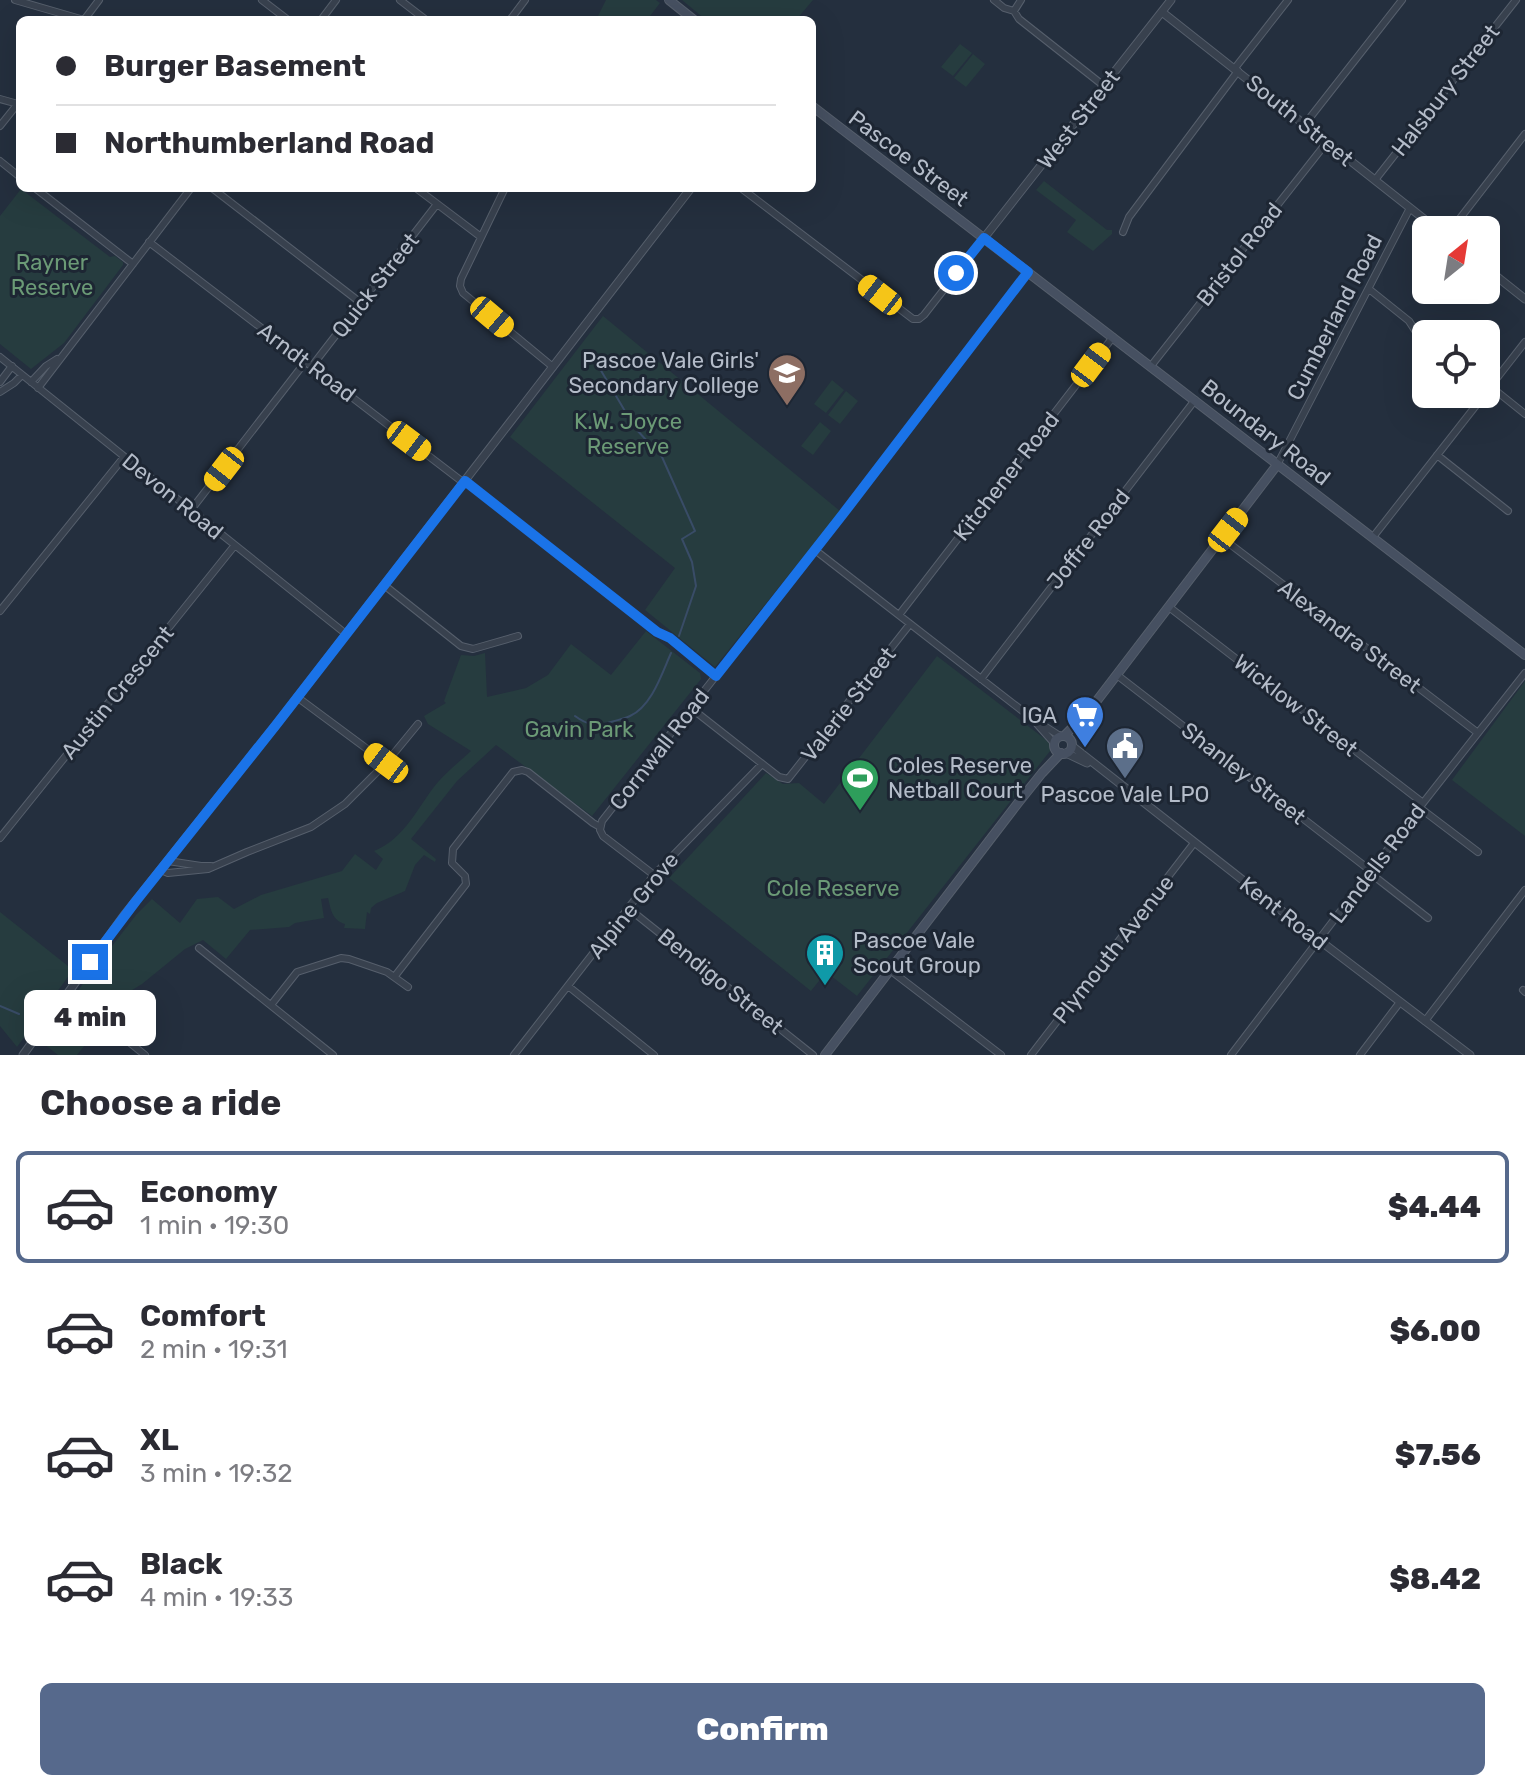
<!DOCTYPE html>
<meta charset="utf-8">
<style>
body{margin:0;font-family:Rubik,sans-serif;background:#f7f7f7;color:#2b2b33;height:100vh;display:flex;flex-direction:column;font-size:30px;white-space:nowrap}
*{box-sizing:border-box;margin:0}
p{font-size:26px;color:#7c7c81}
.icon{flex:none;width:44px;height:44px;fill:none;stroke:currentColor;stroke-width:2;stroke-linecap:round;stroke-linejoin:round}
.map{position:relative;height:1055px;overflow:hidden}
.sheet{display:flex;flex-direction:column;background:#fff;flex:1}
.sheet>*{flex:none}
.top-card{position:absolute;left:16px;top:16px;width:800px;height:176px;border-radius:12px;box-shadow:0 8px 32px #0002;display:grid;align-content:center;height:176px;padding:0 40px;background:#fff}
.needle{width:52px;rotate:30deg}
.buttons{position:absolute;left:1412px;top:216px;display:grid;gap:16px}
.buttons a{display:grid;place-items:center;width:88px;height:88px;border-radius:12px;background:#fff;box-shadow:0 8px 32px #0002;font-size:40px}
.end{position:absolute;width:36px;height:36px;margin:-18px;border:10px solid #1a73e8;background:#fff;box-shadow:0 0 0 4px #fff}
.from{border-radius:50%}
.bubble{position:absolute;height:56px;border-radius:12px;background:#fff;box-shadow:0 8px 32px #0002;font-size:26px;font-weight:800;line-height:56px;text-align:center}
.car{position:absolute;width:24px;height:48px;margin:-24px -12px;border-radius:10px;box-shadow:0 0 6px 2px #0007;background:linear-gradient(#f5c518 24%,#345 0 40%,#f5c518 0 76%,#345 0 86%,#f5c518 0)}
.top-card b{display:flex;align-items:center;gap:28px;height:76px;font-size:30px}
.top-card b+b{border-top:2px solid #e1e1e2}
.top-card i{width:20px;height:20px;background:#2b2b33}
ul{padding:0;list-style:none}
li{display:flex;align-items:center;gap:24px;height:112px;margin:0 16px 12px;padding:0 24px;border:4px solid transparent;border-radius:12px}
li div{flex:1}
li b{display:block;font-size:30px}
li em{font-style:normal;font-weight:800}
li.on{border-color:#56698c}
li>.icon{width:72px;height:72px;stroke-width:1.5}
h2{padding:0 40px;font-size:36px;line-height:96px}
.button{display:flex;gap:16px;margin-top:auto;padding:16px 40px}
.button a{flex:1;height:92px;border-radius:12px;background:#56698c;color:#fff;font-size:32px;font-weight:800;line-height:92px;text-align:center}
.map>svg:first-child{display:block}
</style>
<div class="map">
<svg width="1525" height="1055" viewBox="0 0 1525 1055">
<rect width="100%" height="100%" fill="#242f3e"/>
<path fill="#263c3f" d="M606 0H656L660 3 647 20H596Z
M682 0H813L796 20H706Z
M960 44 972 53 953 76 941 67Z
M973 54 985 64 966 87 954 78Z
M1044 181 1107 230H1112V234L1093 251 1067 232 1076 220 1036 190Z
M21 189 110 257 115 256 123 262V265L64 343 31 369 0 344V216Z
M603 316 840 511 715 667 645 610 675 568 510 437Z
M832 380 844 390 826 413 814 404Z
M846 391 858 401 840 424 828 415Z
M820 422 831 431 813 455 801 446Z
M646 631 700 673 701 679 592 816 496 745 457 781 411 839 436 859 435 862 424 855 415 865 405 891 377 903 371 908 370 914 367 912 365 929 344 928 345 924C332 920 331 910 328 898L321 899 324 918 295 923 289 927 250 930 226 959 203 940 185 949 142 984 119 998 109 1008V1015L77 1055H58L43 1043 82 985 136 915 152 899 180 923 197 899 218 897 234 909 261 895 342 871 355 854 376 870 383 859 374 851C405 839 418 806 438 782 448 771 460 761 471 751L428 724 424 716 446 703 444 701 461 655 474 656 485 653 487 697 526 688 548 675 571 644 611 675Z
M937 656 1054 746 857 996 826 972 811 991 669 878 766 773 783 784 799 783 824 804Z
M1525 681V836L1452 780Z
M0 912 73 970 17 1047 0 1026Z"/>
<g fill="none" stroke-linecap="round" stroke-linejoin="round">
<path stroke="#394c67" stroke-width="2" d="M590 352 635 428 662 457 695 531 682 539 692 562 696 586 679 636
M575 716C587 725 597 727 611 722 617 720 624 719 630 716 652 706 662 673 671 653
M0 1006 19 1014"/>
<defs>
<path id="minor" d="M15 0 84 20
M262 0 288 20
M400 0 426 20
M994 0 1004 8 1014 11 1019 19 1104 86
M1014 11 1021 0
M84 20 99 0
M321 20 336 0
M510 20 525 0
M1235 68 1288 0
M0 99 18 104
M1305 124 1402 0
M0 126 20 101
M0 161 20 177
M1375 180 1516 0
M35 188 133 264
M212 188 361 303
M416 188 481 237
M505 188 461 279 460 286 463 293 553 367
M741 188 913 319H919L924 315 984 238
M1451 230 1525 134
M1123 232 1129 217 1238 71
M149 242 464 483
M1369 289 1409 321 1420 338
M0 357 346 634
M312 366 437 204
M1151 366 1327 142
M0 382 12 366
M31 382 46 366 57 359
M1490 386 1525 414
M38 388 191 188
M0 392 14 383 22 375
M1486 392 1525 342
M1437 455 1508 511
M1277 465 1410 208
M465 481 657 632 670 638 716 676
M191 510 306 361
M1373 537 1485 394
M1222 538 1478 733
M815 550 1029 716 1060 736
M384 585 461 646 473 649 518 636
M1169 607 1423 803
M0 611 124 457
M899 615 1113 337
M1117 675 1371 871
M981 679 1195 400
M297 697 386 763
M691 708 779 777 788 779 910 624
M1037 724 1054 743
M1420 808 1478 852
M0 838 235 545
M168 861 201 866H211
M161 870 168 873 208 869 247 852 311 827 345 804 386 763 418 724
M1370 873 1428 918
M654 875 603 836 600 830 602 821 843 514 1028 272
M628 908 813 1055
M199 948 333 1055
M890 970 1001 1055
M395 976 466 884 465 876 452 863 453 849 513 772 522 770 528 772 593 823 600 827
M568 986 654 1055
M1523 990 1525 992
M271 1005 297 972 341 958 349 959 387 972 408 987
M1425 1021 1525 890
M108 1025 145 1055
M514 1055 654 875 762 764
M1031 1055 1194 843
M1231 1055 1423 803 1525 673
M1360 1055 1400 1002"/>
<path id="tertiary" d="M1162 12 1438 230
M984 238 1171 0
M1486 268 1525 299
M1072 746 1319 940 1470 1055
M1066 753 1087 763
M23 1055 125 914 276 725 691 188"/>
<path id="secondary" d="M669 0 694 20
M812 106 1525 655
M1064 736 1089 711 1277 465
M1054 745a9 9 0 1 1 18 0a9 9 0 1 1-18 0Z
M825 1055 1018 803 1042 773 1061 753"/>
</defs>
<use href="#minor" stroke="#565f6c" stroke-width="8"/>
<use href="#tertiary" stroke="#565f6c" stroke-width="9"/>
<use href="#secondary" stroke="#565f6c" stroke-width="10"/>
<use href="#minor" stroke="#38414e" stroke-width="6"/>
<use href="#tertiary" stroke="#38414e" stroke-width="7"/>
<use href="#secondary" stroke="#465061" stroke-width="8"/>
</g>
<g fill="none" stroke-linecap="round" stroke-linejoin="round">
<path stroke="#1a73e8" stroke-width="10" d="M90 962 136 901 276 725 465 481 657 632 670 638 716 676 843 514 1028 272 984 238 956 273"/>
</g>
<defs>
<symbol id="school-pin" viewBox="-11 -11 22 30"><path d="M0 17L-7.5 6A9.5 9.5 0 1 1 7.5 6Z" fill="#8d6e63" stroke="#1d2633"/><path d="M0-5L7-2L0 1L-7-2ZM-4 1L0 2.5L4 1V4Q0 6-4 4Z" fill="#fff"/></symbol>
<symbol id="supermarket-pin" viewBox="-11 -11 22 30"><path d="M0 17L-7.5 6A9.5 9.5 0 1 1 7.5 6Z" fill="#3f7fe0" stroke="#1d2633"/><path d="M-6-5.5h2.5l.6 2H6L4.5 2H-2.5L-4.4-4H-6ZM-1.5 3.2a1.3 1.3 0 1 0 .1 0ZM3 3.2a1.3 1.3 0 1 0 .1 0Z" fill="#fff"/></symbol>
<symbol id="civic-pin" viewBox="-11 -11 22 30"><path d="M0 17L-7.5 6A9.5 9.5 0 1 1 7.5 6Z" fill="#5c6f8a" stroke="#1d2633"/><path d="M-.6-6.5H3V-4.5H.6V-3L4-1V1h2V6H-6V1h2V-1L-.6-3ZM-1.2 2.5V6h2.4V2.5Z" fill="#fff"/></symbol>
<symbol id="stadium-pin" viewBox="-11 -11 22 30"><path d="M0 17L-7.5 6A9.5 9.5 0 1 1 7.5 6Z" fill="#2e9e5b" stroke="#1d2633"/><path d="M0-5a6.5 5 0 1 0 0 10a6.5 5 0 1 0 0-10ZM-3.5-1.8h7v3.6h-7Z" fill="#fff"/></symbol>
<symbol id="building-pin" viewBox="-11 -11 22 30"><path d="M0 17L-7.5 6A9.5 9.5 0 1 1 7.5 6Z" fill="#0f9aa8" stroke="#1d2633"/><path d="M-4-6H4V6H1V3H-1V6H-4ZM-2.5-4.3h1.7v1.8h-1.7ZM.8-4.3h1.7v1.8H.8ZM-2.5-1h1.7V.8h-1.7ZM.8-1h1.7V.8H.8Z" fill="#fff"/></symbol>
</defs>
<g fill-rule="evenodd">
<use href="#school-pin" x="765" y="351" width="44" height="60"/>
<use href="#supermarket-pin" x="1063" y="693" width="44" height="60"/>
<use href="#civic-pin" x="1103" y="724" width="44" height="60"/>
<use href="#stadium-pin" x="838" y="756" width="44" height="60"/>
<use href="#building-pin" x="803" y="931" width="44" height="60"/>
</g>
<g text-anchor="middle" stroke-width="6" stroke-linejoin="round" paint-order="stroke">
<g font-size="22" fill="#b4bcc9" stroke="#1d2633">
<text transform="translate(1445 90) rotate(-52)" y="8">Halsbury Street</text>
<text transform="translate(1078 119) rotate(-52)" y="8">West Street</text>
<text transform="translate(1300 120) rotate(39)" y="8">South Street</text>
<text transform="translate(909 158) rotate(37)" y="8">Pascoe Street</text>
<text transform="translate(1239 254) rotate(-52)" y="8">Bristol Road</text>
<text transform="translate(375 285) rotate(-52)" y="8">Quick Street</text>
<text transform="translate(1334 317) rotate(-63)" y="8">Cumberland Road</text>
<text transform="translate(307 362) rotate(37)" y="8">Arndt Road</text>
<text transform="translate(1266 432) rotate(38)" y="8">Boundary Road</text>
<text transform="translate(1006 476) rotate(-52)" y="8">Kitchener Road</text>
<text transform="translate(173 496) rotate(39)" y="8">Devon Road</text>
<text transform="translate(1088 539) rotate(-52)" y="8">Joffre Road</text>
<text transform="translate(1350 636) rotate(37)" y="8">Alexandra Street</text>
<text transform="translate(117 692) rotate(-51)" y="8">Austin Crescent</text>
<text transform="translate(848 704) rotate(-52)" y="8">Valerie Street</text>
<text transform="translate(1296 705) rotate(38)" y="8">Wicklow Street</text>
<text transform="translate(659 749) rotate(-52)" y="8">Cornwall Road</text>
<text transform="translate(1244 773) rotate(38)" y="8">Shanley Street</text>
<text transform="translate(1377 863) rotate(-53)" y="8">Landells Road</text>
<text transform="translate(633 905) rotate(-51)" y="8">Alpine Grove</text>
<text transform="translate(1284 913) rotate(38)" y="8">Kent Road</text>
<text transform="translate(1113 949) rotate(-52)" y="8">Plymouth Avenue</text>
<text transform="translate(721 981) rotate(39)" y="8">Bendigo Street</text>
</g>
<g font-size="22" fill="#6b9a76" stroke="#1d2633">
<text x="52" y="270">Rayner<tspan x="52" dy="25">Reserve</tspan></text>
<text x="628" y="429">K.W. Joyce<tspan x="628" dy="25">Reserve</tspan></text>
<text x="579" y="737">Gavin Park</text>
<text x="833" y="896">Cole Reserve</text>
</g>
<g font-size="22" fill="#b4bcc9" stroke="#1d2633" text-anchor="end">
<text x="759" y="368">Pascoe Vale Girls'<tspan x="759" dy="25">Secondary College</tspan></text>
<text x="1057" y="723">IGA</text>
<text x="888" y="773" text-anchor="start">Coles Reserve<tspan x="888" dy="25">Netball Court</tspan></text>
<text x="1125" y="802" text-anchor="middle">Pascoe Vale LPO</text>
<text x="853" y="948" text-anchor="start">Pascoe Vale<tspan x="853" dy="25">Scout Group</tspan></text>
</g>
</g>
</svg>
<div class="buttons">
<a><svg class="needle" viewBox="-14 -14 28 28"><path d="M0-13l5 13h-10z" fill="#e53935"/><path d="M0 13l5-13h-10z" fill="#7c7c81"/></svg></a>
<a><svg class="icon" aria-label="locate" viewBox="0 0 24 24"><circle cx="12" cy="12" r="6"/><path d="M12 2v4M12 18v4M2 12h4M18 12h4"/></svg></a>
</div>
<i class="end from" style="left:956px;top:273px"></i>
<i class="end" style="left:90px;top:962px"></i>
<div class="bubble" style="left:24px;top:990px;width:132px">4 min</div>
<i class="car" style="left:880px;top:295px;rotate:308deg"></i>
<i class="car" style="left:492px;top:317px;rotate:130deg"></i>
<i class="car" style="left:1091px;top:365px;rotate:37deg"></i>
<i class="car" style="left:409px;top:441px;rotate:127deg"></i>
<i class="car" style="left:224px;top:469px;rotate:218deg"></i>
<i class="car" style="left:1228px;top:530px;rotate:38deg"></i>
<i class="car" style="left:386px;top:763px;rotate:307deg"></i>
<div class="top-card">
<b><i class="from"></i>Burger Basement</b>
<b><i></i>Northumberland Road</b>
</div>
</div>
<section class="sheet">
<h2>Choose a ride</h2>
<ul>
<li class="on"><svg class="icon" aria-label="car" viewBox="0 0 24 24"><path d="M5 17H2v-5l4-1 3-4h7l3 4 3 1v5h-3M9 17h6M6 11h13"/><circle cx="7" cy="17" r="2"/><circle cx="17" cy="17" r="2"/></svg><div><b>Economy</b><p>1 min · 19:30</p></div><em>$4.44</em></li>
<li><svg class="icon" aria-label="car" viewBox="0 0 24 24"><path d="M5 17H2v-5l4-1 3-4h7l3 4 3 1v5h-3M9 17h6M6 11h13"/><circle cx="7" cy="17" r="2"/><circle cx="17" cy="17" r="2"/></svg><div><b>Comfort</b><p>2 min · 19:31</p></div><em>$6.00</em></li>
<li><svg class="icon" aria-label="car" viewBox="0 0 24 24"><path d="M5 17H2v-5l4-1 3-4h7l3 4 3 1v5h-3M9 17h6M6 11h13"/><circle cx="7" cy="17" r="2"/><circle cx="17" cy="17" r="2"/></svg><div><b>XL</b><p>3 min · 19:32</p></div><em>$7.56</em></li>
<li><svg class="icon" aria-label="car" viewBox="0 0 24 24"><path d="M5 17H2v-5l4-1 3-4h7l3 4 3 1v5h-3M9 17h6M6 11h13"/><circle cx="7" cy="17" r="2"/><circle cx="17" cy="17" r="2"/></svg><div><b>Black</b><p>4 min · 19:33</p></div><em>$8.42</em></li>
</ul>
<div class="button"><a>Confirm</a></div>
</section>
